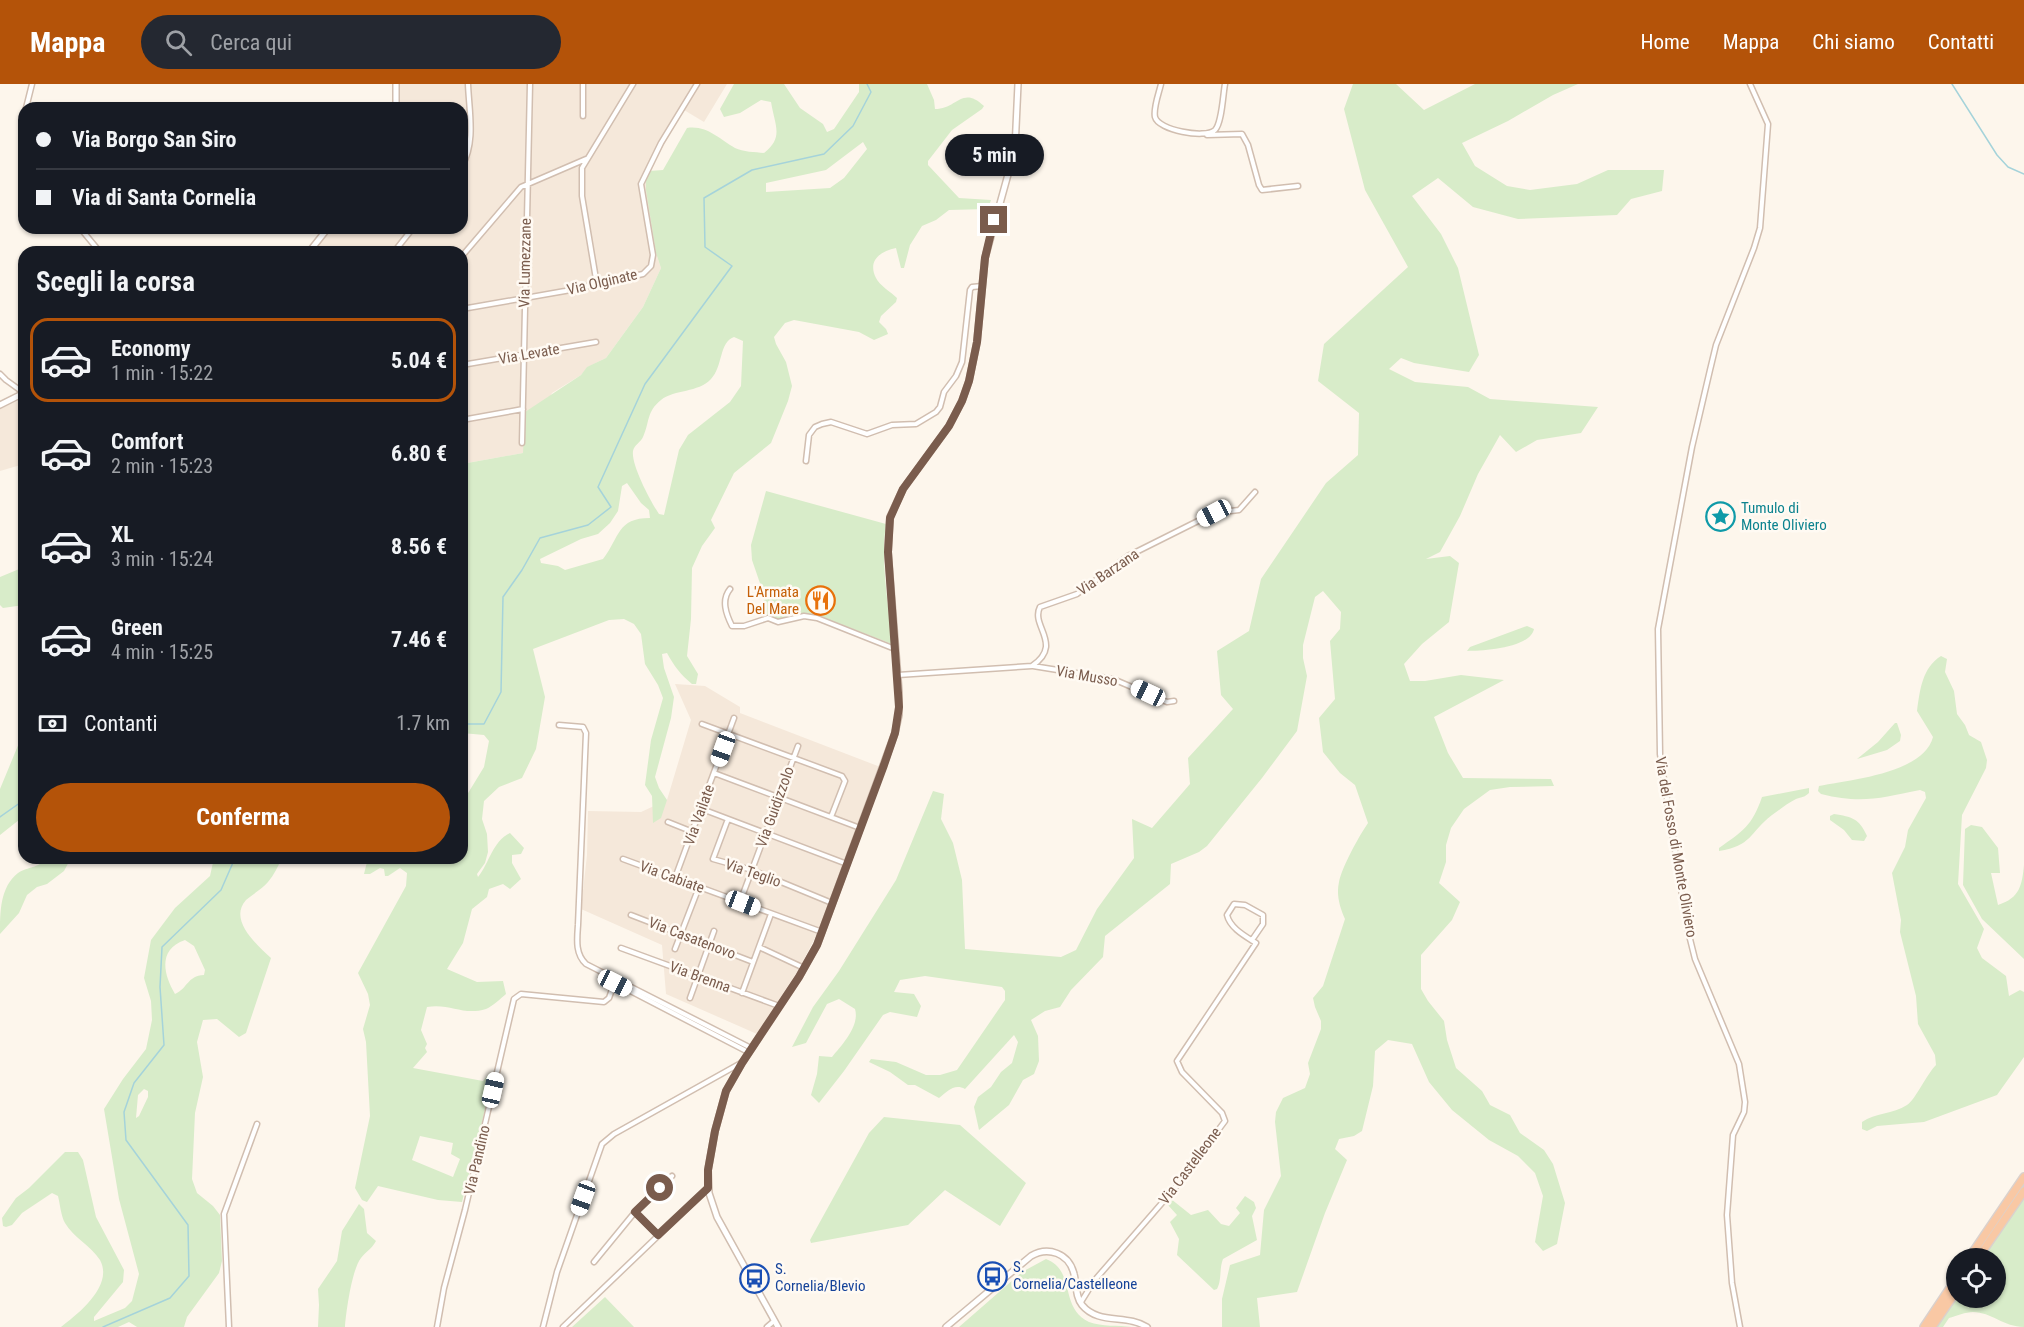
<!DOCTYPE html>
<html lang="it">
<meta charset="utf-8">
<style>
body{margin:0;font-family:"Roboto Condensed",sans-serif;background:#242831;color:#f1f3f6;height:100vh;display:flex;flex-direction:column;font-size:22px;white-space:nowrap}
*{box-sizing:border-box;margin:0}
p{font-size:20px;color:#9ea1a6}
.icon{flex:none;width:33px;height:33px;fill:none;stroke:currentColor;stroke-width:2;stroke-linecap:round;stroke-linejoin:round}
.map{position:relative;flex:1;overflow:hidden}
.side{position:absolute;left:18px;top:162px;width:450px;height:618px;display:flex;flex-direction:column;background:#171b24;border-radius:18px;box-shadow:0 2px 4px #0004}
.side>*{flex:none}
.banner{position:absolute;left:18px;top:18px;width:450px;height:132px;border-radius:18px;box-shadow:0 2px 4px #0004;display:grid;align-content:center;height:132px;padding:0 18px;background:#171b24}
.fabs{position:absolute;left:1946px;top:1164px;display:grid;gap:12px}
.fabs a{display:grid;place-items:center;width:60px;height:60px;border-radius:50%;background:#171b24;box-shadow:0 2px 4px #0004;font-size:30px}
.end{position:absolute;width:27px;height:27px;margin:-14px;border:8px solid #7a5c4d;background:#fff;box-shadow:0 0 0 3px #fff}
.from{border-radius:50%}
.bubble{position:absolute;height:42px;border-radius:21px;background:#171b24;box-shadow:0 2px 4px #0004;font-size:20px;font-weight:700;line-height:42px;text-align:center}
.car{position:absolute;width:18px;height:36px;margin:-18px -9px;border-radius:8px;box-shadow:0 0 4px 2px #0007;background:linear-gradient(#fff 24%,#345 0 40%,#fff 0 76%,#345 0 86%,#fff 0)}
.banner b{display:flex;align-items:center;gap:21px;height:57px;font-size:22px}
.banner b+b{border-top:2px solid #363941}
.banner i{width:15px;height:15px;background:#f1f3f6}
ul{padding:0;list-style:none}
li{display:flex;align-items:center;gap:18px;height:84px;margin:0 12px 9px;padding:0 6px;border:3px solid transparent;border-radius:18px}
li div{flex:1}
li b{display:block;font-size:22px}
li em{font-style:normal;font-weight:700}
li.on{border-color:#b45309}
li>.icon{width:54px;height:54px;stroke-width:1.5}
h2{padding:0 18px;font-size:27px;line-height:72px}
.pay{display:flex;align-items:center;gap:15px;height:66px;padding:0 18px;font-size:22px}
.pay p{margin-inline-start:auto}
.primary-button{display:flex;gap:12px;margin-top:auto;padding:12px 18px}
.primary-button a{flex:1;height:69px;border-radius:36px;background:#b45309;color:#fff;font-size:24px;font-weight:700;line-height:69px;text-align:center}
header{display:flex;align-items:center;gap:36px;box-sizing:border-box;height:84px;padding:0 30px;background:#b45309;color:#fff}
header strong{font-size:28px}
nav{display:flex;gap:33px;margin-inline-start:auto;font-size:21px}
.search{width:420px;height:54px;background:#242831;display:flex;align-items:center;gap:15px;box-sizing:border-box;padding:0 21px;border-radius:33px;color:#9ea1a6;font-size:22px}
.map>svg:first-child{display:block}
</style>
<header>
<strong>Mappa</strong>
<div class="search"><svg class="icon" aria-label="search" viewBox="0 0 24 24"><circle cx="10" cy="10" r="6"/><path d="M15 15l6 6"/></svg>Cerca qui</div>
<nav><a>Home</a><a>Mappa</a><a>Chi siamo</a><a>Contatti</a></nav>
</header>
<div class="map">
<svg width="2024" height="1243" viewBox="0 0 2024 1243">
<rect width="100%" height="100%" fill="#fdf6ec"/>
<path fill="#f5e8da" d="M393 0H727L704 38 684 26 649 87 652 141 656 169 661 184 643 223 606 274 588 283 581 291 552 309 523 369 462 380V168H305L324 144H462V24H392Z
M24 314V380L0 387V325Z
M675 600 705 602 740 623V629L883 684 845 776 820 844 799 885 757 950 666 910 662 861 581 825 587 771 588 727 641 728 667 716 691 636Z"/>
<path fill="#d8ecc9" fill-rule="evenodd" d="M734 0H784L800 24 823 40 827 48 834 45 859 8V0H927L934 16 935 25C957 25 962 1 984 22L982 25 952 46 928 77V81L959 114 991 116 988 125 949 126 936 136 922 142 910 161 904 184H901L896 164C881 167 867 176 876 194 879 201 891 208 897 214L896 218 881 232 879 238 886 245 888 250 874 256 859 248 794 236 785 239 774 253 776 260 786 278 792 302 788 317 771 359 734 389 711 436 715 444 702 462 692 484 691 535 687 572 698 590 696 600H692C681 591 674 582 667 569L662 570 664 584 674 613 671 634 655 693 659 704 667 716 661 734 653 739 652 712 645 701 651 656 663 614 658 601 645 580 641 550 634 540 624 535 609 536 533 565 545 613 536 665 522 694 499 703 484 717 482 735 487 750 488 768 485 779 477 790 478 793C490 778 492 758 510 749L524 764 521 770 512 771V779L521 795 510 805 503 800 489 805 487 813 472 825 463 859 447 885 477 898 503 897 506 910C500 915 493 922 486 925 463 932 450 919 427 923L421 946 427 960 425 964 427 968 413 984 483 997 490 989H494L462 1118 438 1116 378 1102 367 1118 362 1116 355 1104 370 1032 366 958 363 945 370 921 368 910 358 889 406 802 407 789 400 784 388 792H385L384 785 380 784 370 790H364L368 774H462V719L484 683 489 657 484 651 462 649V380L523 369 525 328 581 291 587 283 606 274 643 223 661 184 656 169 646 106V96L649 87 663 86 687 44C707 41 719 55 735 64 743 68 755 68 764 69 784 53 775 42 771 18L761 16 740 29 724 33 720 25ZM863 58 867 65 844 94 830 104 766 108V99L826 86ZM734 253 743 257 741 302 730 318 688 351 679 366 664 431 659 430C651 418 631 381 633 367 634 361 641 358 643 353 650 338 646 328 661 316 675 305 698 309 711 295 723 283 719 258 734 253ZM627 399 641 419 649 426 650 434C617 434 620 453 603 475L565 486 558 482 541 479 540 475 581 455 598 450 610 439 618 427 622 402ZM420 1052 453 1059 451 1070 460 1075 453 1093 412 1076Z
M1353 0H1396L1424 26 1475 0H1578L1553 11 1508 37 1462 59 1475 82 1507 102 1530 106 1577 100 1608 86H1664L1662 107 1631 115 1617 131 1518 135 1473 123 1438 94 1412 112 1441 150 1458 184 1479 271 1469 288 1414 279 1401 274 1389 285 1415 298 1468 303 1490 315 1598 323 1581 349 1537 356 1516 368 1500 351 1478 390 1460 432 1440 468 1426 475 1450 472 1459 479 1449 538 1422 560 1404 580 1410 597H1425L1461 591 1504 596 1434 633 1448 669 1463 694 1551 695 1554 702 1510 703 1490 706 1464 725 1451 744 1446 761V778L1439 799 1460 818 1452 836 1421 871V905L1428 917 1444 937 1447 956 1456 984 1482 1007 1490 1021 1510 1031 1520 1049 1544 1066 1553 1080 1565 1119 1557 1160 1543 1167 1535 1158 1543 1112 1535 1089 1518 1072 1489 1056 1452 1026 1429 998 1412 960 1388 956 1375 967 1373 1002 1362 1047 1354 1052 1339 1055 1335 1065 1347 1076 1325 1129 1297 1208 1257 1214 1260 1243H1222V1215L1230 1181 1260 1171 1264 1126 1281 1092 1275 1038 1276 1028 1283 1014 1305 1004 1310 990 1308 979 1321 945V937L1315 923 1313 914 1323 902 1345 835C1340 824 1336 811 1339 798 1342 783 1359 752 1368 739L1355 701 1340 689 1323 668 1319 634 1335 615 1330 557 1340 545 1341 528 1323 507 1315 513 1303 561V574L1307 592 1297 647 1262 694 1207 762 1199 768 1171 780 1170 800 1105 852 1103 873 1071 906 1060 923 1045 927 1031 936 1038 952 1039 977 1034 990 1023 996 1009 1021 979 1046 974 1023 978 1013 991 1003 1001 988 1012 979 1018 958 1014 951 965 1005C954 999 947 1008 939 1014L915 1001H908L890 988 869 978 871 975 896 978 926 991H940L957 986 1005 916V907L1002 903 925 892 900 896 894 908 914 910 921 922 917 933 890 928 883 931 844 987 819 1019 811 1011 817 990 819 972 832 973C842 961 860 942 855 925L839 915 827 920 806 959 792 963 813 923 839 887 896 796 933 707 944 710 941 735 953 759 962 796 965 865 1061 873 1076 866 1097 825 1134 774 1132 735 1152 744 1190 700 1188 674 1233 625 1221 611 1217 567 1249 547 1261 495 1326 399 1358 371 1359 329 1318 297 1324 260 1408 183 1365 106 1344 25Z
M766 407 886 440C880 479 889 521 892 560L822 533 810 530 779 537 770 534 765 528 763 508 752 476 751 461Z
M24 483V521L3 524 0 521V493Z
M1527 542 1534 545C1530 564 1484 567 1467 567L1470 563Z
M1941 572 1947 575 1945 588 1954 607 1957 630 1965 641 1969 651 1981 658 1987 676 1986 684 1962 731 1958 800 1984 845 1977 864 1982 874 2006 892 2009 912 2020 906 2024 908V973L1997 1011 1924 1038 1877 1042 1867 1047 1862 1045V1038C1875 1029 1893 1030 1907 1021 1916 1015 1926 991 1936 981L1935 971 1918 940 1916 912 1900 848 1901 836 1892 789 1905 763 1908 746 1926 714 1925 708 1920 706C1881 714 1861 720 1821 710L1818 707 1819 702C1850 696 1924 689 1933 653L1917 627C1920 606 1922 584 1941 572Z
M1895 639H1897L1901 651 1900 657 1887 666 1857 675 1878 658Z
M24 647V732L0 751V705Z
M1809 704V709C1805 713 1802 713 1796 715 1788 719 1779 726 1772 731 1749 749 1752 762 1719 767V764C1743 747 1752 742 1762 713Z
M1834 730C1852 733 1859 734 1867 752L1864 757 1852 756 1844 746 1830 736V732Z
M1971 741 1982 743 1998 764 2000 789H1991L1998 821C2020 814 2022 801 2024 781V875L1982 835 1963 801 1965 745Z
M47 774H71L64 787 47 800 37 803 27 811 19 829 0 850C0 828 0 803 18 789 29 782 37 785 47 774Z
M214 774H282C278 782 274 791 268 798 262 805 253 810 246 816 228 836 257 861 271 874L246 949 239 953 217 935 203 936 197 958 203 993 195 1029 192 1095 197 1109 213 1122 220 1131 222 1177 219 1189 187 1233 184 1243H137L129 1238 118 1243H61C78 1230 114 1202 100 1176 91 1162 73 1153 65 1139 61 1132 60 1120 58 1112L52 1109 22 1129 12 1141 6 1143 3 1142 2 1134 16 1114 29 1104 65 1068H78L83 1076 96 1133 124 1186 123 1198 94 1233V1237L125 1224 132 1217 139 1190 119 1115 104 1025 123 995 146 965 152 936 151 917 144 894 151 856 175 824 210 792ZM185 856 194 862 205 886 204 891C187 892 188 904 175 910 163 890 158 865 185 856ZM144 1005 148 1007V1013L139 1032 136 1034 138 1011Z
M884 1033 960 1041 1026 1099 1000 1142 945 1106 908 1141 811 1159 810 1156 869 1049Z
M1245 1112 1254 1118 1256 1124 1252 1132 1257 1156 1223 1175C1219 1185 1222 1196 1217 1205L1214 1206 1177 1171 1179 1155 1170 1138 1177 1131 1167 1120 1171 1115 1191 1131 1208 1126 1221 1140 1229 1142 1240 1129 1236 1124Z
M2024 1112V1243C2004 1243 1991 1228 1973 1228 1966 1228 1956 1232 1949 1234L1943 1243H1937L1957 1214H1995V1174H1982Z
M359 1120 364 1125 367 1149 376 1157C371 1166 366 1167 361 1174 352 1185 346 1228 345 1243H318L319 1221 318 1205 337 1177 342 1147Z
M1046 1175C1076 1186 1059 1224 1089 1238 1102 1243 1118 1241 1132 1243H959L1022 1188Z
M605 1213 634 1243H572Z"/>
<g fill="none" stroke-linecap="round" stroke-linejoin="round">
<path stroke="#a5d3da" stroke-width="1.5" d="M1952 0 1997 71 2008 83 2024 90
M462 640H484L501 608 503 513 522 486 540 454 588 441 611 423 598 403 645 300 732 182 705 163 704 114 752 86 824 70 853 42 871 8 867 0
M0 733 24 716
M103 1243 170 1214 189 1192 188 1141 126 1056 124 1028 134 999 164 961 160 903 162 863 221 806 235 774"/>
<defs>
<path id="minor" d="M1161 0C1159 9 1153 24 1155 33 1158 46 1205 55 1215 46 1222 39 1223 10 1225 0
M26 24 32 0
M583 32V0
M24 35 22 66 24 76
M1207 51 1242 50 1248 61 1259 101 1262 106 1298 102
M462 82C476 58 469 27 468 0
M80 144 100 168
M394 168 413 144
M462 172 521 103 586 75
M597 201 582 112V84L633 0
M462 225 565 207 643 190 651 182 653 171 641 100 661 59 697 0
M462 281 596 258
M0 290 6 296 24 309
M462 336 523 325
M522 359 530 0
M806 377 809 351 815 343 822 340 831 338 867 350 892 341 916 340 936 328 940 323 944 308 956 292 962 278 970 206 972 203 982 202
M730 505C721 516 726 530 732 542H744L768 534 778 538 804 532 817 534 895 565
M1033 582 1113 595 1167 618 1174 617
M898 591 1032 582C1064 560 1030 542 1040 523L1077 510 1128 472 1214 429 1239 426 1255 408
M702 640 842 692 845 697 831 733
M559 641 583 643 586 649 578 841C577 855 575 870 586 880L751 964
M714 689 860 744
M702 725 847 780
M728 735 713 775 752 786 832 819
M668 738 693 748
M623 775 822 848
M675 794 734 634
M740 818 798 662
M631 831 753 878
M759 863 804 884
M621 864 779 922
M675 865 699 803
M615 899 748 968
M742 909 771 830
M690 914 714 847
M635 1128 658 1151
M594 1178 635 1128 672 1092
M1081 1218 1094 1197 1175 1104 1225 1037 1222 1029 1182 988 1177 977 1256 859C1245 852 1230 844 1227 831L1234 820 1245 821 1263 831V840L1252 856
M229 1243 224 1130 257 1040
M437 1243 444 1204 465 1126 514 915 521 910 604 918 609 914 616 894
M543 1243 557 1188 602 1060 614 1050 741 979
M563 1243 708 1104
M767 1243 774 1237
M1740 1243 1732 1199 1727 1131 1733 1051 1744 1028 1745 1018 1739 980 1695 875 1687 843 1660 670 1658 545 1692 363 1710 286 1716 261 1754 164 1760 144 1768 40 1750 0"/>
<path id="tertiary" d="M396 0V24
M309 168 328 144
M0 321 24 309
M778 1243 717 1133 709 1109 708 1086 715 1047 726 1007 742 979 799 893 817 861 895 649 899 631V608L888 468 890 433 903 405 949 342 962 317 969 297 977 258 985 174 1015 65 1018 0
M946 1243 1031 1172C1048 1162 1069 1169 1074 1190 1077 1201 1075 1212 1082 1221 1098 1241 1127 1230 1147 1243"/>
<path id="trunk" d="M1969 1174 2024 1093
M1978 1174 2024 1107
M1924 1243 1956 1195
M1932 1243 1956 1208"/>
</defs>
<use href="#minor" stroke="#d1beb0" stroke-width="7"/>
<use href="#tertiary" stroke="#d1beb0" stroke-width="8"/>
<use href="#trunk" stroke="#dad1cd" stroke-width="10"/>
<use href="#minor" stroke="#fff" stroke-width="4"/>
<use href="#tertiary" stroke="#fff" stroke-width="5"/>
<use href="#trunk" stroke="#f9c8a4" stroke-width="7"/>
</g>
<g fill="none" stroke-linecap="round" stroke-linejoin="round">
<path stroke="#7a5c4d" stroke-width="8" d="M660 1104 635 1128 658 1151 708 1104V1086L715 1047 726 1007 742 979 799 893 817 861 884 681 895 649 899 623 888 468 890 434 903 405 949 342 962 317 969 297 977 258 985 174 994 136"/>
</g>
<defs>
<symbol id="sight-ring" viewBox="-11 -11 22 22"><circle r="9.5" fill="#fffaf3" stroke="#0f9aa8" stroke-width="1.5"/><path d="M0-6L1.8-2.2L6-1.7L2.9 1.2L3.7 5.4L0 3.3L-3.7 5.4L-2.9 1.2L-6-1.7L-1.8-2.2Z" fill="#0f9aa8"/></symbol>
<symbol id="restaurant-ring" viewBox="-11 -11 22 22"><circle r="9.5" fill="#fffaf3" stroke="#e8710a" stroke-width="1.5"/><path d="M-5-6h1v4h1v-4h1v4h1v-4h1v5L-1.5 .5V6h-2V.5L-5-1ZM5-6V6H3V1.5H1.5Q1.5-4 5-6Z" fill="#e8710a"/></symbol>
<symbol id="bus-ring" viewBox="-11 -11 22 22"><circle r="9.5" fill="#fffaf3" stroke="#1a4fb4" stroke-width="1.5"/><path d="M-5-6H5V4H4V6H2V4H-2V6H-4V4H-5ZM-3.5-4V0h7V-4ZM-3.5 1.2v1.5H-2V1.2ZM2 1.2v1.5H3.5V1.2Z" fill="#1a4fb4"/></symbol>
</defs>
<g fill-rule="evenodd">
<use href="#sight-ring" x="1704" y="416" width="33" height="33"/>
<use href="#restaurant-ring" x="804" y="500" width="33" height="33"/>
<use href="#bus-ring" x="976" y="1176" width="33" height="33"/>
<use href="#bus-ring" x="738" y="1178" width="33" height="33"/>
</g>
<g text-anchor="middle" stroke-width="5" stroke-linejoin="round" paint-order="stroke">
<g font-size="15" fill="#7a5c4d" stroke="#fffaf3">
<text transform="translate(525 179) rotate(-89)" y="5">Via Lumezzane</text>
<text transform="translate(602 198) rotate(-13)" y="5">Via Olginate</text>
<text transform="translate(529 270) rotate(-10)" y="5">Via Levate</text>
<text transform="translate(1108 488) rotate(-34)" y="5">Via Barzana</text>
<text transform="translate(1087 592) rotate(10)" y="5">Via Musso</text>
<text transform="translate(775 723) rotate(-70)" y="5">Via Guidizzolo</text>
<text transform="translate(699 731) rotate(-70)" y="5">Via Vailate</text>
<text transform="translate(1676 763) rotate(80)" y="5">Via del Fosso di Monte Oliviero</text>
<text transform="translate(753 789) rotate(19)" y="5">Via Teglio</text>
<text transform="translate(672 793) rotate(20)" y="5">Via Cabiate</text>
<text transform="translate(692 854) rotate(21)" y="5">Via Casatenovo</text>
<text transform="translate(700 893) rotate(20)" y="5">Via Brenna</text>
<text transform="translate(477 1076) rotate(-77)" y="5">Via Pandino</text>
<text transform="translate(1190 1082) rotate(-53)" y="5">Via Castelleone</text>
</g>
<g font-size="15" fill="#0d838f" stroke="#fffaf3" text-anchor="start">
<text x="1741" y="429">Tumulo di<tspan x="1741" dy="17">Monte Oliviero</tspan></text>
</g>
<g font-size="15" fill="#c56008" stroke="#fffaf3" text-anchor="end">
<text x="799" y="513">L'Armata<tspan x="799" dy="17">Del Mare</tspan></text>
</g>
<g font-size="15" fill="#164399" stroke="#fffaf3" text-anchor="start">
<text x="1013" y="1188">S.<tspan x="1013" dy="17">Cornelia/Castelleone</tspan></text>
<text x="775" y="1190">S.<tspan x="775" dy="17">Cornelia/Blevio</tspan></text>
</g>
</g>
</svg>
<div class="fabs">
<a><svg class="icon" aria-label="locate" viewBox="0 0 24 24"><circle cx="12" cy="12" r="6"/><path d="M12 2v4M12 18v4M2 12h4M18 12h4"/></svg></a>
</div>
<i class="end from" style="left:660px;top:1104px"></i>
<i class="end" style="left:994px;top:136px"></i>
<div class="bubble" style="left:945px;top:50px;width:99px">5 min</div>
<i class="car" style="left:1214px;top:429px;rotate:242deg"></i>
<i class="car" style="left:1148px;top:609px;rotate:295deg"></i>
<i class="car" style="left:723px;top:665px;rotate:200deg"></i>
<i class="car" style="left:743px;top:819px;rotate:111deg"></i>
<i class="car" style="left:615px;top:899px;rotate:117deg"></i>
<i class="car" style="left:493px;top:1006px;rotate:13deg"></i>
<i class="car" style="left:583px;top:1114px;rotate:200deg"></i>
<div class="banner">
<b><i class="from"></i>Via Borgo San Siro</b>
<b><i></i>Via di Santa Cornelia</b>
</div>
<section class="side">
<h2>Scegli la corsa</h2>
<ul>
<li class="on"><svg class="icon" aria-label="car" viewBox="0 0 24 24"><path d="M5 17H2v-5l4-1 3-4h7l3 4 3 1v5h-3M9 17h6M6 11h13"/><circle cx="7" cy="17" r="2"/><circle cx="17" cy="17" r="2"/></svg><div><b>Economy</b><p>1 min · 15:22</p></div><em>5.04 €</em></li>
<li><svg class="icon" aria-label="car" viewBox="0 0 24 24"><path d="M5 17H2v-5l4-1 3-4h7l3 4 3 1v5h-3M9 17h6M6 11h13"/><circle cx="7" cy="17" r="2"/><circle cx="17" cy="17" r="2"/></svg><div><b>Comfort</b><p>2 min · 15:23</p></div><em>6.80 €</em></li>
<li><svg class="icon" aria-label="car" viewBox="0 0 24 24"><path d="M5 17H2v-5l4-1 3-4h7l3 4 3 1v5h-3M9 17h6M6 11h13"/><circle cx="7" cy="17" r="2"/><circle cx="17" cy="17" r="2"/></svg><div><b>XL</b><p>3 min · 15:24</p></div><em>8.56 €</em></li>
<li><svg class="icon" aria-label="car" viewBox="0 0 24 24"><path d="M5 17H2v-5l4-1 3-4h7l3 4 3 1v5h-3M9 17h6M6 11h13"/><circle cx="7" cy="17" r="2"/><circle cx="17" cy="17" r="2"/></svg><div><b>Green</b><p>4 min · 15:25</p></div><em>7.46 €</em></li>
</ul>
<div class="pay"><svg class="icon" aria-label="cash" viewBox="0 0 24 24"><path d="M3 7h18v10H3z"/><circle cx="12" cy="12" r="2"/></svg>Contanti<p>1.7 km</p></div>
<div class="primary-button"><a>Conferma</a></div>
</section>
</div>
